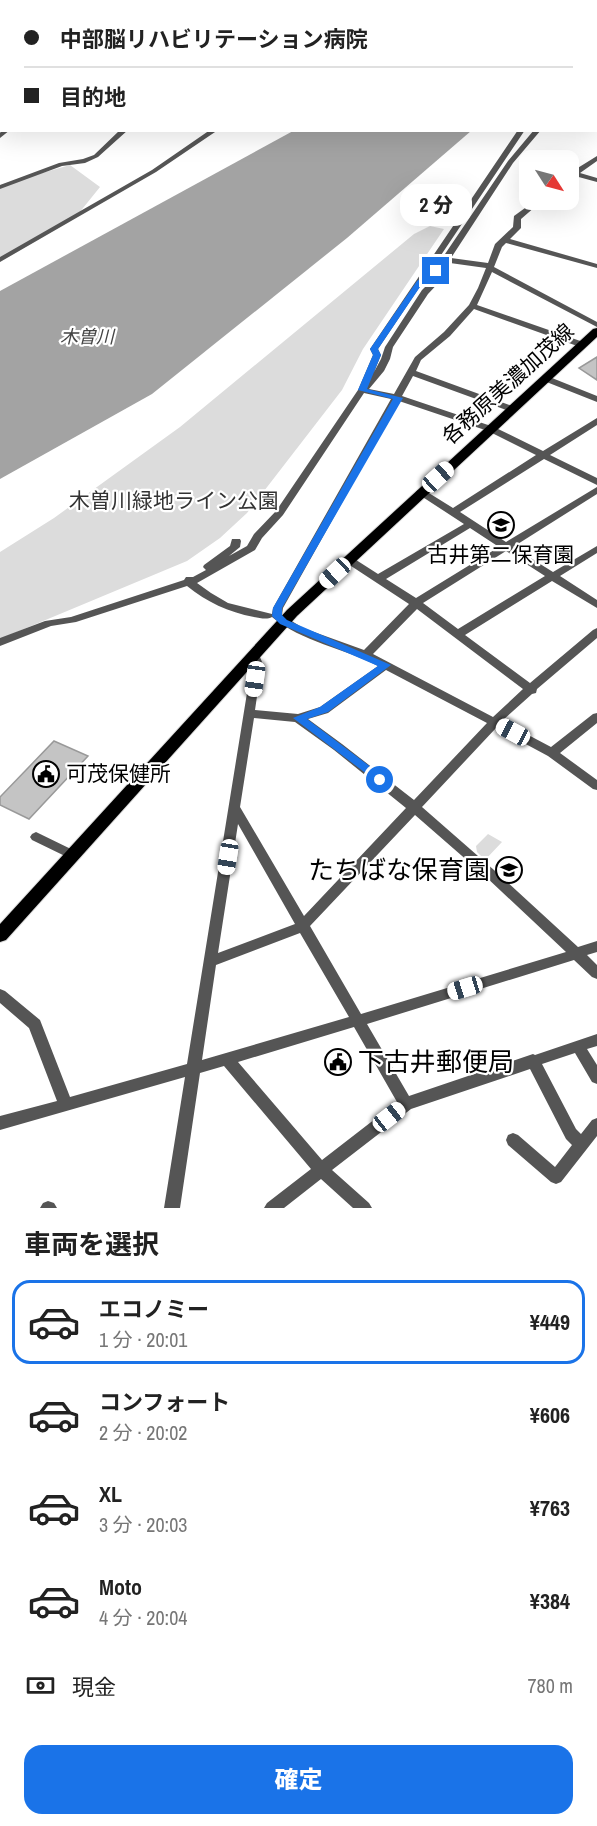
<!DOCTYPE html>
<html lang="ja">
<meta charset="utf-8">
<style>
body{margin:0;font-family:"Archivo Narrow","Noto Sans JP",sans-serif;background:#f2f2f2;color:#222;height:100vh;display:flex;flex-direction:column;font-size:22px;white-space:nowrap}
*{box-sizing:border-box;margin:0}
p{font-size:20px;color:#767676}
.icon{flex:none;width:33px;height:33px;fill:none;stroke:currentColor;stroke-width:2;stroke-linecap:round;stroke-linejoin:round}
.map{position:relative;height:1208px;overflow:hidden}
.sheet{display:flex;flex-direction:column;background:#fff;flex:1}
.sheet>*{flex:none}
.top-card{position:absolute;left:0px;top:0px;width:597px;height:132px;box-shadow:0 6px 24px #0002;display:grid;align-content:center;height:132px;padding:0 24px;background:#fff}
.needle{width:39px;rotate:126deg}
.controls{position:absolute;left:519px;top:150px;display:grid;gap:12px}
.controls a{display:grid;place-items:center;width:60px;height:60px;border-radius:12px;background:#fff;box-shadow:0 6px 24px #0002;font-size:30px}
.end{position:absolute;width:27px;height:27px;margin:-14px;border:8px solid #1a73e8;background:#fff;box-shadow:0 0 0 3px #fff}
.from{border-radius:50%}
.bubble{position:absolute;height:42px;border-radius:18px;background:#fff;box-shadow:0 6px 24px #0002;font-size:20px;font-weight:800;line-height:42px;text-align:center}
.car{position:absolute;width:18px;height:36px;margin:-18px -9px;border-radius:8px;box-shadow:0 0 4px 2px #0007;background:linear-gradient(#fff 24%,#345 0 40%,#fff 0 76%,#345 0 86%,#fff 0)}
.top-card b{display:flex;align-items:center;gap:21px;height:57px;font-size:22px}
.top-card b+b{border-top:2px solid #e0e0e0}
.top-card i{width:15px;height:15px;background:#222}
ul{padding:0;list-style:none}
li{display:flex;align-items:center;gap:18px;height:84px;margin:0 12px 9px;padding:0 12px;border:3px solid transparent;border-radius:18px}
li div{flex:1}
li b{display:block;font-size:22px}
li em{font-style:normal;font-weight:800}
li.active{border-color:#1a73e8}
li>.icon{width:54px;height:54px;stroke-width:1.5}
h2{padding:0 24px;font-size:27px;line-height:72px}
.pay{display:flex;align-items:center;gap:15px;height:66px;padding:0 24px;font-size:22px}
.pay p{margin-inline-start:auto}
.action{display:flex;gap:12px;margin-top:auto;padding:12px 24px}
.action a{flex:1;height:69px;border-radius:18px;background:#1a73e8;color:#fff;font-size:24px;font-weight:800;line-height:69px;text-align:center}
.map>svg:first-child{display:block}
</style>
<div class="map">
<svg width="597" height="1208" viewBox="0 0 597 1208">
<rect width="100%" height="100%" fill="#fff"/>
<path fill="#dcdcdc" d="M70 165 100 187 75 218 0 262V185Z
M430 226 444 229 363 349 342 390 247 513 220 538 187 561 0 639V552L54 518 180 427 414 234Z
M488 834 502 842 485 860 477 852 476 846Z"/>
<path fill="#a3a3a3" d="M293 131H471L347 238 152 394 0 479V291Z"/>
<path fill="#c4c4c4" stroke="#999" stroke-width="1.5" d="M597 357V380L579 368Z
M54 741 88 756 29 819 0 805V797Z"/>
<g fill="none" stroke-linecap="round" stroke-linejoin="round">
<defs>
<path id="major" d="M597 328V337L297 616 6 940 0 942V924L287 610 593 329Z"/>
<path id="highway" d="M416 0H434L435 2H417Z
M436 0H454L455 2H437Z
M596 18H597V24H596Z"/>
</defs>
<use href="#major" stroke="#dbdbdb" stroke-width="2"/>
<use href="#highway" stroke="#dbdbdb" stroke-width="4"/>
<path fill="#555" fill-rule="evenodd" d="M46 0H52L45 2Z
M105 0H111L113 2H106Z
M181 0H188L179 2Z
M293 0H300L291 2Z
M349 0H355L348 2Z
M0 7H2V11H0Z
M0 16H2V20H0Z
M597 26V32H596V27Z
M0 40 2 41V46L0 45Z
M597 46V52H596V47Z
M596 90H597V94H596Z
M2 96V102H0V97Z
M2 130H10L0 138V133Z
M120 130H128L98 157 85 163 62 166 0 189V185L59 163 83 159 94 155Z
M210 130H218L156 172 0 262V257L152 170Z
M518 130H525L378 349 381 355 374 372 381 359 385 347 422 290 436 276 441 266 439 264 445 254 508 161 534 130H541L513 163 451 258 488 263 495 244 513 227 514 216 536 200H543L521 219V228L510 239 597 264V268L506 243 502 247 494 267 597 322V327L492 272 477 305 586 343V347H580L474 309 450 336 421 360 416 371 515 407V411H509L413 376 402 396 494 427 543 451 597 418V425L550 455 597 478V485L544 459 460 512 506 542 597 487V494L513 547 553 572 597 546V553L560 576 597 600V608L552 581 465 635 530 683 593 630 597 628V638L537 689 536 693 532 694 502 721 551 747 593 714 597 713V723L560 753 597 780V790L593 789 548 756 496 728 422 807 494 870 578 947 597 941V952L587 955 597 965V979L592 977 574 960 367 1024 409 1096 533 1054 535 1055 597 1034V1046L587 1049 597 1065V1084L592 1082 575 1053 542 1064 576 1129 581 1134 592 1120 597 1118V1136L561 1182 556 1184 551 1182 508 1145 506 1140 508 1135 513 1133 518 1135 555 1167 572 1145 566 1139 530 1069 411 1109 332 1170 369 1203 372 1208H353L321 1179 284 1208H264L267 1203 311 1169 224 1066 200 1073 180 1208H164L185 1077 0 1130V1116L57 1101 29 1028 0 1003V989L5 991 40 1020 70 1097 187 1064 252 662 249 655 254 651 258 652 262 662 255 710 298 714 320 707 378 666C344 648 302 642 272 617 267 620 260 618 254 617 228 612 207 602 187 586L76 622 51 626 0 646V638L45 621 71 617 184 580 186 577H193L206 570 203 567 204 565 230 546 232 539H240L241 541 240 547 229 556 247 546 254 534 276 511 358 390 373 355 370 349ZM450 263 486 268 478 288 469 305 444 332 415 357 394 394 369 389 384 371 390 359 393 347 428 294 444 277ZM364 393 391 399 273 608 272 614 228 603 211 593 197 583 255 550 262 538 283 515ZM399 401 488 431 536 455 453 508 424 490H418L416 492 418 494 464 524 378 574 353 558H345L344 560 345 562 409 604 364 650 303 628 282 615 283 608ZM470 528 499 547 416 598 386 579ZM506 551 545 576 458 629 423 603ZM417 609 523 689 493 717 373 654ZM386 670 487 723 414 800 342 744 308 719 328 713ZM254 718 295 722 334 750 406 808 304 916 240 807ZM415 815 485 876 566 952 361 1014 310 926ZM238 824 295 924 218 953ZM300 933 349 1017 202 1060 216 965ZM354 1027 397 1102 322 1160 238 1062Z
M597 156V161L580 173 597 178V182L575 176 568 180V174Z
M547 376 597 396V402L544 381 543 379Z
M36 832 75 851 77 854 75 857 71 859 67 857 32 840 30 837 32 834Z
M48 1201 54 1203 57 1208H40L43 1203Z"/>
<use href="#major" fill="#000" fill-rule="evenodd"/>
<use href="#highway" fill="#000" fill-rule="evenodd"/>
</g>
<path fill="#1a73e8" d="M433 269 439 271 422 284 378 349 381 355 367 389 403 398 282 608V615L287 620 391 665 328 712 307 719 384 777V782L380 784 293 718 320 707 378 666 280 624 272 616 273 608 393 399 358 390 373 355 370 349 417 281Z"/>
<defs>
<symbol id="school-ring" viewBox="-11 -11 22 22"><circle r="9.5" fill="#fff" stroke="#000" stroke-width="1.5"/><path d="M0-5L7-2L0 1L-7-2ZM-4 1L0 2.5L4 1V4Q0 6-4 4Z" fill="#000"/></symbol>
<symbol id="civic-ring" viewBox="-11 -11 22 22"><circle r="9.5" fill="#fff" stroke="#000" stroke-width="1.5"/><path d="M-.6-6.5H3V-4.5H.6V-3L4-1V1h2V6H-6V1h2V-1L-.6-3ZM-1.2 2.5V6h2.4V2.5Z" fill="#000"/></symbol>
</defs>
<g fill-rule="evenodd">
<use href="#school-ring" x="486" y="510" width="30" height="30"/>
<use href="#civic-ring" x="31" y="759" width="30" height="30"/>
<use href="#school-ring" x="494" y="855" width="30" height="30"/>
<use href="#civic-ring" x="323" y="1047" width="30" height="30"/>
</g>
<g text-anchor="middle" stroke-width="4.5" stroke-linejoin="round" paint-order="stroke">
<g font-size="18" font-style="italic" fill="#444" stroke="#fff">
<text x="87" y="343">木曽川</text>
</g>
<g font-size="21" fill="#000" stroke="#fff">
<text transform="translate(508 384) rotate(-42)" y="7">各務原美濃加茂線</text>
</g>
<g font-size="21" fill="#333" stroke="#fff">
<text x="174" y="508">木曽川緑地ライン公園</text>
</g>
<g font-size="21" fill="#000" stroke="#fff">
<text x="501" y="562">古井第二保育園</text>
<text x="66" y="781" text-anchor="start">可茂保健所</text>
</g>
<g font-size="26" fill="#000" stroke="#fff" text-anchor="end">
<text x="490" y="879">たちばな保育園</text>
<text x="358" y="1071" text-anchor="start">下古井郵便局</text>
</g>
</g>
</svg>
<div class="controls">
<a><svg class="needle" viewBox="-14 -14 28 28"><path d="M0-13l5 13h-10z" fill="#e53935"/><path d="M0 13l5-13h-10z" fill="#767676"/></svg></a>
</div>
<i class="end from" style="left:380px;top:780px"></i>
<i class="end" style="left:436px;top:271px"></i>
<div class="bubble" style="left:400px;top:184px;width:72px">2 分</div>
<i class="car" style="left:438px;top:477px;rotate:48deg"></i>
<i class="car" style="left:335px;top:573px;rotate:227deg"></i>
<i class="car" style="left:255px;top:679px;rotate:188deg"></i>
<i class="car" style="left:513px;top:732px;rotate:298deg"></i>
<i class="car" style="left:228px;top:857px;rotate:189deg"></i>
<i class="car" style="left:465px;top:988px;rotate:253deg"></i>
<i class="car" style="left:389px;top:1117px;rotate:52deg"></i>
<div class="top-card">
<b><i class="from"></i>中部脳リハビリテーション病院</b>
<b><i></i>目的地</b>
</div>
</div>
<section class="sheet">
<h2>車両を選択</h2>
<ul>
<li class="active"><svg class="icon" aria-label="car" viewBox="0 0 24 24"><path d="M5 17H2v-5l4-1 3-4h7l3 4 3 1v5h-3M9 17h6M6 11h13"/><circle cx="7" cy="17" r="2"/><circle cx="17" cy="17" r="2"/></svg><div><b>エコノミー</b><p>1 分 · 20:01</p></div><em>¥449</em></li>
<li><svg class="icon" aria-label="car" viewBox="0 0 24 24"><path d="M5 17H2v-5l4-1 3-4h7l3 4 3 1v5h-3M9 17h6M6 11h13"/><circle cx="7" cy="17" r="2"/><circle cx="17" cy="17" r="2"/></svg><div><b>コンフォート</b><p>2 分 · 20:02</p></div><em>¥606</em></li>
<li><svg class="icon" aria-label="car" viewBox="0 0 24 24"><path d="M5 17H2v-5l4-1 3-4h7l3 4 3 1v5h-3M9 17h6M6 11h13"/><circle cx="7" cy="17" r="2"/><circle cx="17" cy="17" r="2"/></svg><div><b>XL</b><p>3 分 · 20:03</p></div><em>¥763</em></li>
<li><svg class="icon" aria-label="car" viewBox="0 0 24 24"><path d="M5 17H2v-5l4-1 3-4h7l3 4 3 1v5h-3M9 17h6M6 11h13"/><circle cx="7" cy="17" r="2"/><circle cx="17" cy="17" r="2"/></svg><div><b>Moto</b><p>4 分 · 20:04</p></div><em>¥384</em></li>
</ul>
<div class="pay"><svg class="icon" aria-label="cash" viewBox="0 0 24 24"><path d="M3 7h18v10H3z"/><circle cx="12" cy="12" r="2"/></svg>現金<p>780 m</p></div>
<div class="action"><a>確定</a></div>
</section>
